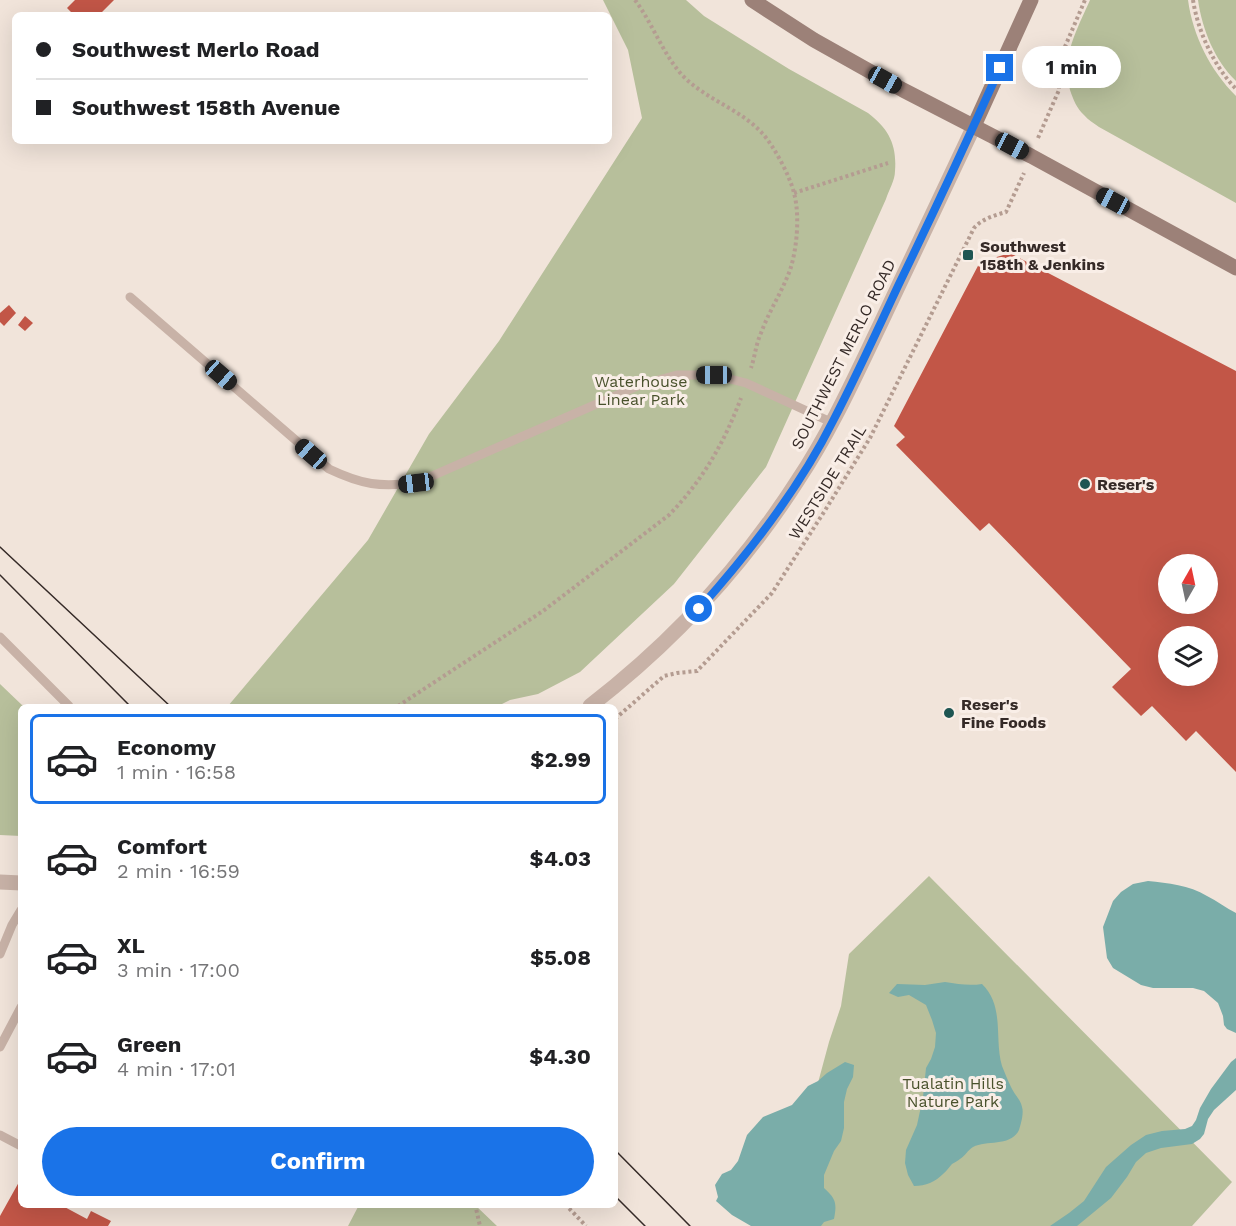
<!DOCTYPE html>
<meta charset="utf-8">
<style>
body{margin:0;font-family:"Work Sans",sans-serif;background:#f2f2f2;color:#202124;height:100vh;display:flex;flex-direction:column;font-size:22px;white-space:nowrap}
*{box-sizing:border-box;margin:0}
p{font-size:20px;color:#757577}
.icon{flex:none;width:33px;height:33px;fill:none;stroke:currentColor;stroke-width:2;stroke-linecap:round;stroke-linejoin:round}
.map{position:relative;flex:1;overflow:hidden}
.panel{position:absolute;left:18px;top:704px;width:600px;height:504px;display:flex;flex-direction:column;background:#fff;border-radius:9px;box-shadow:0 6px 24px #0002}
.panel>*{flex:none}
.banner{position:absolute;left:12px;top:12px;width:600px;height:132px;border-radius:9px;box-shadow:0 6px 24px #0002;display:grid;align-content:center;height:132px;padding:0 24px;background:#fff}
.needle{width:39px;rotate:9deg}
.tools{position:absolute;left:1158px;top:554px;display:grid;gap:12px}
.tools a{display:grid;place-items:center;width:60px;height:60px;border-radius:50%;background:#fff;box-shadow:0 6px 24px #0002;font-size:30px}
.end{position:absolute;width:27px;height:27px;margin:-14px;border:8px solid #1a73e8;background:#fff;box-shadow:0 0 0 3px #fff}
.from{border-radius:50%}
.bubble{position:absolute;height:42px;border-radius:21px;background:#fff;box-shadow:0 6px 24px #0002;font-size:20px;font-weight:700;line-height:42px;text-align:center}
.car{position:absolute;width:18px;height:36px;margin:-18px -9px;border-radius:8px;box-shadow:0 0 4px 2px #0007;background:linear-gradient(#222 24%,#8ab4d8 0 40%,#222 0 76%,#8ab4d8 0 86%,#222 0)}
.banner b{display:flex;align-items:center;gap:21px;height:57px;font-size:22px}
.banner b+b{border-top:2px solid #e0e0e0}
.banner i{width:15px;height:15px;background:#202124}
ul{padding:10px 0 0;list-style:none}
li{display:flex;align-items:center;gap:18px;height:90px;margin:0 12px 9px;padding:0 12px;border:3px solid transparent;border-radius:9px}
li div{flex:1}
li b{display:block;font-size:22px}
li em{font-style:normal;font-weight:700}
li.on{border-color:#1a73e8}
li>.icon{width:54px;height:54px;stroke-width:1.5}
.primary-button{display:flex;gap:12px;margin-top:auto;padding:12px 24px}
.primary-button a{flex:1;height:69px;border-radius:36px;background:#1a73e8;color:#fff;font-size:24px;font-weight:700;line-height:69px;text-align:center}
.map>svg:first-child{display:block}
</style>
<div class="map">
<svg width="1236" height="1226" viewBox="0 0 1236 1226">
<rect width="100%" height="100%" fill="#f1e4da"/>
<path fill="#b7bf9b" d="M603 0H686L704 16 789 69 868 113C889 129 897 145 895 171 895 180 889 190 886 199L766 467 674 584 580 672 538 694 510 700 498 706H228L368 540 429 434 499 341 642 118 628 50Z
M1090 0H1188C1193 36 1210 70 1236 96V203L1099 127C1094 123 1088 120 1084 115 1077 109 1073 99 1070 90 1061 56 1077 30 1090 0Z
M1198 0H1236V81C1215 61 1202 29 1198 0Z
M0 684 23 706H21V836L0 835Z
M929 876 1232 1182 1192 1226H798L812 1105 829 1042 841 1006 849 954Z
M359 1205H475L497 1226H348Z"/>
<path fill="#7aada9" d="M1148 881C1168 883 1189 885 1207 896 1217 901 1226 908 1236 913V1033L1227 1029 1224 1025 1223 1016 1218 1003 1204 991 1193 988H1153L1141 985 1113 968 1107 958 1103 927 1113 901 1121 892 1133 884Z
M945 982C958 984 969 986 982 984 1005 1006 994 1039 1002 1066 1005 1073 1008 1081 1011 1087 1014 1094 1021 1100 1022 1107 1024 1113 1021 1124 1019 1130 1011 1147 987 1140 973 1147 968 1150 965 1156 960 1159 958 1161 955 1162 952 1164 949 1167 947 1171 943 1174 935 1182 926 1186 914 1186L908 1175 905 1163 906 1150 917 1125 923 1097 926 1068 931 1059 935 1047 936 1033 932 1020 926 1005 909 995 898 997 889 993 897 984 925 985Z
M1236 1058V1090L1214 1110 1208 1119 1204 1134 1200 1139 1192 1144 1161 1148 1146 1153 1136 1162 1127 1177 1111 1198 1077 1226H1050L1069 1213 1084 1201 1106 1167 1131 1145 1146 1135 1162 1131 1185 1129 1192 1126 1196 1120 1200 1108 1211 1089 1231 1062Z
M845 1062 854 1065 853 1077 847 1089 844 1102V1128L841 1141 834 1151 824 1175V1188C836 1199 837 1203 834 1219L824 1222 821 1226H751L732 1215 716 1201 718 1197 715 1185 722 1174 731 1170 738 1161 747 1135 763 1117 792 1105 808 1086 818 1081 827 1073Z"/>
<path fill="#c25647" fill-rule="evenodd" d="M75 0H114L99 15H74L67 8Z
M1010 253 1236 371V772L1196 731 1186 741 1152 706 1141 716 1112 687 1131 669 989 523 980 531 896 445 905 437 894 426 980 262ZM1168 564H1208V603H1168ZM1168 636H1208V675H1168Z
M9 305 16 313 4 326 0 322V313Z
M25 316 33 323 25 331 18 325Z
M19 1182 21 1183V1204H59L87 1219 91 1211 111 1221 108 1226H0V1216Z"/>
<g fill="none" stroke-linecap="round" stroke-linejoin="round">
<path stroke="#b49c91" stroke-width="4" stroke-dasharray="3 3" stroke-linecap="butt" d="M635 0C653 24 663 55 684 77 707 100 740 109 762 133 774 146 790 176 794 193 800 215 797 249 790 270 782 292 769 311 761 333 756 344 755 356 751 368
M1193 0C1198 32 1214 66 1236 89
M1038 138 1059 90V70L1064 49 1085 0
M794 193 888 163
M398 706 543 611 669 515C703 480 724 443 741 398
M615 719 664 676 677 673 697 671 772 593 824 512 870 438 974 228C982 219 995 215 1006 212L1024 173
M475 1204 480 1226
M565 1204 586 1226"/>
<path stroke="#c8b2a7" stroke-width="9" d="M130 297 329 469C363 485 379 487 416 483L640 385 677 375H714L746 383 833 423
M0 637 69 706
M0 954 12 925 21 910
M0 1047 21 1007
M0 1135 21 1146"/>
<path stroke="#c8b2a7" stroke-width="15" d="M590 706C673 642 741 569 798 480 830 432 854 379 879 327 911 260 943 193 974 126
M0 882 21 883"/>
<path stroke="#9c8178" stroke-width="15" d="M752 0 814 40 903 90 1031 156 1236 268
M974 126 1031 0"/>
<path stroke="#352a27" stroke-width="1.5" d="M0 547 170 706
M0 575 130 706
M615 1150 690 1226
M615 1196 645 1226"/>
</g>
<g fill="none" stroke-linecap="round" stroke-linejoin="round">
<path stroke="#1a73e8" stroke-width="8" d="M699 609C749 553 799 489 833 421 856 377 877 331 898 286 933 214 967 141 1000 68"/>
</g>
<g fill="#1e5552" stroke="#f9eee7" stroke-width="2">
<rect x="962" y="249" width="12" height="12" rx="3"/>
<circle cx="1085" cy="484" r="6"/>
<circle cx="949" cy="713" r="6"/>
</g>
<g text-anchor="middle" stroke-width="6" stroke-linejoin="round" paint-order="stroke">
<g font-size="16" font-weight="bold" fill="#352a27" stroke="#f9eee7" text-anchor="start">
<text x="980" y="252">Southwest<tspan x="980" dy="18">158th &amp; Jenkins</tspan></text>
<text x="1097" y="490">Reser's</text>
<text x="961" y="710">Reser's<tspan x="961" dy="18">Fine Foods</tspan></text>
</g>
<g font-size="16" fill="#352a27" stroke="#f9eee7">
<text transform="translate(843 354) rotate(-63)" y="6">SOUTHWEST MERLO ROAD</text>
<text transform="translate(827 482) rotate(-58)" y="6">WESTSIDE TRAIL</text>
</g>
<g font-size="16" fill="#49522c" stroke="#f9eee7">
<text x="641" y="387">Waterhouse<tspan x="641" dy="18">Linear Park</tspan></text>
<text x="953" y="1089">Tualatin Hills<tspan x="953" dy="18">Nature Park</tspan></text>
</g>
</g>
</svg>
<div class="tools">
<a><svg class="needle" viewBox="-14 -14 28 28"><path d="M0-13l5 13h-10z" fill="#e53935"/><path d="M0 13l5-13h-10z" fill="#757577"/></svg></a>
<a><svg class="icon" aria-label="layers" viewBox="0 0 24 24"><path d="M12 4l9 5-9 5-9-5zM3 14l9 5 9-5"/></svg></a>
</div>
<i class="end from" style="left:699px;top:609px"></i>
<i class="end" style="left:1000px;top:68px"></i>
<div class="bubble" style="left:1022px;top:46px;width:99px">1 min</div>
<i class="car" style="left:885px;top:80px;rotate:119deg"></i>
<i class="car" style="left:1012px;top:146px;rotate:118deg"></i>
<i class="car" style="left:1113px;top:201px;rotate:298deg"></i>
<i class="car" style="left:221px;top:375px;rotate:131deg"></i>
<i class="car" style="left:714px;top:375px;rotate:270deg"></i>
<i class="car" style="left:311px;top:454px;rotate:311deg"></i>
<i class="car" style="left:416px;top:483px;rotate:263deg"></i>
<div class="banner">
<b><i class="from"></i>Southwest Merlo Road</b>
<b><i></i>Southwest 158th Avenue</b>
</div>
<section class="panel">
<ul>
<li class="on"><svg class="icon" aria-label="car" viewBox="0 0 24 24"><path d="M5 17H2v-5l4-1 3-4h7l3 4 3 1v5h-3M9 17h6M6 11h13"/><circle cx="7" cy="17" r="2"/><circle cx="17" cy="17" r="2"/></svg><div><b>Economy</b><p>1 min · 16:58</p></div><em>$2.99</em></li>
<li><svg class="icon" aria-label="car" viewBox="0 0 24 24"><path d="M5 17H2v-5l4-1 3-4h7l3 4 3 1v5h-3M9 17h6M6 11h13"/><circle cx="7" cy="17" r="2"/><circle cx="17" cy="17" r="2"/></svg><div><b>Comfort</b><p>2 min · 16:59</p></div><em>$4.03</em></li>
<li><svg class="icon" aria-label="car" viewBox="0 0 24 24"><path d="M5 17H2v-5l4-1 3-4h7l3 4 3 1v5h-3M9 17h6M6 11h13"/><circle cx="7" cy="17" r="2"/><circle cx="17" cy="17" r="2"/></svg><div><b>XL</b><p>3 min · 17:00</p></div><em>$5.08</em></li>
<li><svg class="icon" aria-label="car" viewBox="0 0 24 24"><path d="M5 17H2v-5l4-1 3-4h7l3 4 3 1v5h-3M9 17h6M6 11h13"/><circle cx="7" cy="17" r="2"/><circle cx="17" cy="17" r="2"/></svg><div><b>Green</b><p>4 min · 17:01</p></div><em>$4.30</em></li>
</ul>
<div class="primary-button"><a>Confirm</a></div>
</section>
</div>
